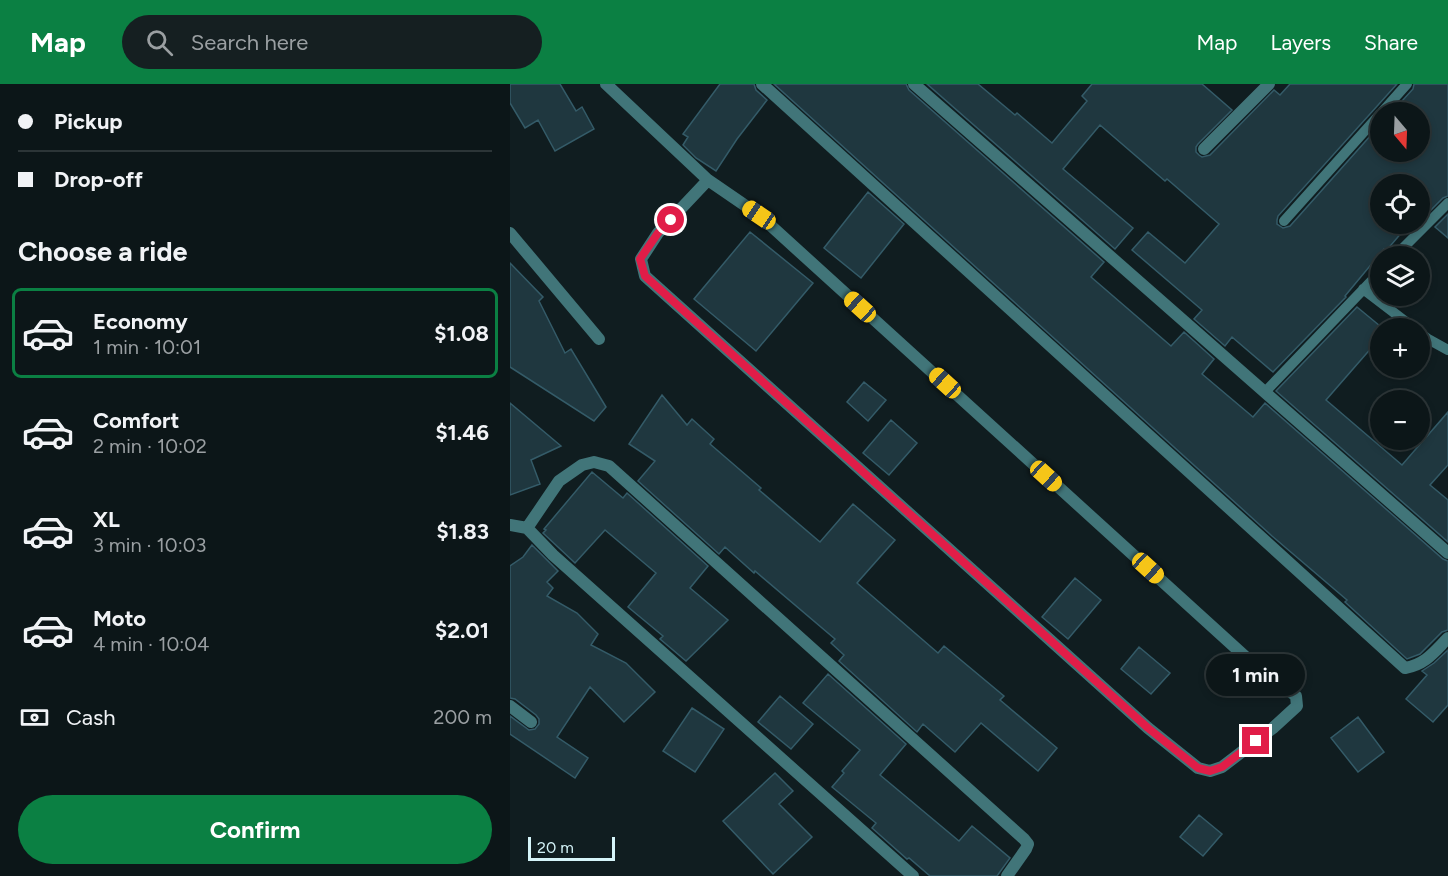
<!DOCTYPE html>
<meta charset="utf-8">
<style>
body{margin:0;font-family:Figtree,sans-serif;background:#151f21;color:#f1f3f6;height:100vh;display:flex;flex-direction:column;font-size:22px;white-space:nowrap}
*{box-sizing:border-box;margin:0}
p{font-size:20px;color:#9a9fa2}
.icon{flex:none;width:33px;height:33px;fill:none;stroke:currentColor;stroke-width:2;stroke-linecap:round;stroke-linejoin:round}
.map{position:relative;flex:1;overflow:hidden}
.drawer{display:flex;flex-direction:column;background:#0c1618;width:510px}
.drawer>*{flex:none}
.top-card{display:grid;align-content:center;height:132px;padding:0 18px;background:#0c1618}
.needle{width:39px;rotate:161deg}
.tools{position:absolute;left:860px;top:18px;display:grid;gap:12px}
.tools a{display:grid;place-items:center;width:60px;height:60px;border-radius:50%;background:#0c1618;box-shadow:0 3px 9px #0003,0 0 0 2px #2c3537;font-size:30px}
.scale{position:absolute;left:18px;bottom:15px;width:87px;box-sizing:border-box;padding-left:6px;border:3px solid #d5f4f9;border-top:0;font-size:16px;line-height:21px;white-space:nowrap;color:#d5f4f9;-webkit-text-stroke:4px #101d20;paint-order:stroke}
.end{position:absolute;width:27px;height:27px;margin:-14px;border:8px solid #e11d48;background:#fff;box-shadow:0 0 0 3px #fff}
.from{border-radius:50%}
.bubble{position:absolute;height:42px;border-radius:21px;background:#0c1618;box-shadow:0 3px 9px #0003,0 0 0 2px #2c3537;font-size:20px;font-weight:700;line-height:42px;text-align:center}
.car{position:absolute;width:18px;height:36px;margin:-18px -9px;border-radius:8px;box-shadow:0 0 4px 2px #0007;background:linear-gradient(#f5c518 24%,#345 0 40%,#f5c518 0 76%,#345 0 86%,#f5c518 0)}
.top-card b{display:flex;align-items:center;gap:21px;height:57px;font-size:22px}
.top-card b+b{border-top:2px solid #2c3537}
.top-card i{width:15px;height:15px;background:#f1f3f6}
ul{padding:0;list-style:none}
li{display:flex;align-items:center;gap:18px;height:90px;margin:0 12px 9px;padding:0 6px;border:3px solid transparent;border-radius:9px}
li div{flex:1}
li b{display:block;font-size:22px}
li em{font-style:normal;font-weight:700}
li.on{border-color:#0b8043}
li>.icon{width:54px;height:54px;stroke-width:1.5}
h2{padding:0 18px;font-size:27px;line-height:72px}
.pay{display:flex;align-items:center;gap:15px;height:66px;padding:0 18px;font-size:22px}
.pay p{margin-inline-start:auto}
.action{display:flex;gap:12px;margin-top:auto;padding:12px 18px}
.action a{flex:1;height:69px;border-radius:36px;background:#0b8043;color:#fff;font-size:24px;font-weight:700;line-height:69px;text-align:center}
header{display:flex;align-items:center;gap:36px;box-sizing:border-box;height:84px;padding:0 30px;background:#0b8043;color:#fff}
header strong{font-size:28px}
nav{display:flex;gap:33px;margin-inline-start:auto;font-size:21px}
.search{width:420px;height:54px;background:#151f21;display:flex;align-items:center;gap:15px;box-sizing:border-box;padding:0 21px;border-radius:33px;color:#9a9fa2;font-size:22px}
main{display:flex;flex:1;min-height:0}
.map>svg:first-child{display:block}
</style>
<header>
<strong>Map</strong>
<div class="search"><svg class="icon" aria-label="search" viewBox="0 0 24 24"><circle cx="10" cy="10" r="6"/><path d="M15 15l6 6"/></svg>Search here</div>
<nav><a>Map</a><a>Layers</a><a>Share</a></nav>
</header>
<main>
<section class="drawer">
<div class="top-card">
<b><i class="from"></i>Pickup</b>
<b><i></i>Drop-off</b>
</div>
<h2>Choose a ride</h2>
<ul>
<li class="on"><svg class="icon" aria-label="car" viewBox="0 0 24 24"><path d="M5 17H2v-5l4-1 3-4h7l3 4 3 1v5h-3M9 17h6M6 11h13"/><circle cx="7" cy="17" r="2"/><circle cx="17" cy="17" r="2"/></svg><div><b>Economy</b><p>1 min · 10:01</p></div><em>$1.08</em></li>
<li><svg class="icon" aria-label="car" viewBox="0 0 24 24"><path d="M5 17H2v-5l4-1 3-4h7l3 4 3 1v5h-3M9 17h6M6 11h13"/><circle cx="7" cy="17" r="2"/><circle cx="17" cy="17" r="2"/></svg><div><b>Comfort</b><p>2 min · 10:02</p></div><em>$1.46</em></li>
<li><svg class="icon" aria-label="car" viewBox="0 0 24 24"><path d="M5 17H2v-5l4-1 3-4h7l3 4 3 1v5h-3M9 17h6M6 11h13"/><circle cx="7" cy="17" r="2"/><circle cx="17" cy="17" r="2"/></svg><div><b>XL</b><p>3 min · 10:03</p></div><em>$1.83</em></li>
<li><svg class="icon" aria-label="car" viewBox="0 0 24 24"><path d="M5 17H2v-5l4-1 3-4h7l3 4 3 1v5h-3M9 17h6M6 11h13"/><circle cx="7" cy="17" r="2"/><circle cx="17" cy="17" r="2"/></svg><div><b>Moto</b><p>4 min · 10:04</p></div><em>$2.01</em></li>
</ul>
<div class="pay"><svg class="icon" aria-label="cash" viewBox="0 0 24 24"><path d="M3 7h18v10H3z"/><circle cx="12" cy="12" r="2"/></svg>Cash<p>200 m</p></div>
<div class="action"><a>Confirm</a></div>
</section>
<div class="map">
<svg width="938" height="792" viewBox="0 0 938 792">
<rect width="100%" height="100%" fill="#101d20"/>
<path fill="#1f373f" stroke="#345b68" stroke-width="1.5" d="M0 0H50L66 27 72 23 84 45 45 67 28 36 15 44 0 19Z
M210 0H244L246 6 257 16 227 55 206 87 186 74 173 61 178 53 173 50Z
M264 0H396L399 6 594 178 581 193 661 262 674 248 704 275 692 290 743 333 755 319 933 475 938 477V546L932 548 910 570 897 575 835 518 837 516 762 452Z
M417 0H468L505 31 507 29 542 59 577 17 572 12 582 0H692L722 26 688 60 686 63V68L689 71 692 73 700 71 764 6 770 11 780 0H887L768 132 767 136V140L773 144 780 142 870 41V68H909V28H882L903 5 904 0H938V112L933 114 914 133 909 129V100H870V140H899L876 167 874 165 835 212 836 213 763 288 722 253 715 262 684 235 692 226 622 166 638 148 675 179 709 140 657 95 655 97 590 41 553 85 623 144 605 165Z
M358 108 394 140 351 194 314 164Z
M938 130V154L925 143Z
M240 148 303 199 246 267 184 215Z
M0 179 33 213 29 217 55 269 61 265 96 323 84 337 0 283Z
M847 223 870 242V254L816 316 892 381 938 328V381L920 401 938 416V458L766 307Z
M354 298 376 316 358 337 337 318Z
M152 311 177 341 182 335 204 355 200 360 251 404 249 406 310 458 343 420 385 456 347 499 428 569 434 562 494 612 490 616 547 664 528 687 471 639 445 668 413 640 407 648 329 577 334 571 321 559 325 555 245 487 244 489 215 463 209 470 128 397 145 377 119 360Z
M0 319 51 362 21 376 30 400 0 411Z
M381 336 407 359 379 391 353 369Z
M82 388 113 414 117 409 198 482 180 504 218 536 176 577 150 555 153 552 118 523 146 489 95 446 65 479 33 449 36 446 34 445Z
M22 461 48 487 37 498 43 504 37 512 67 529 88 550 81 561 116 579 145 608 114 638 80 603 47 653 78 674 65 694 0 650V632L19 646 25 645 29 640V635L26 631 5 615 0 614V482L13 473Z
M565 494 591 516 558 555 532 533Z
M629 563 660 589 641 610 611 585Z
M938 566V621L923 638 896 615 917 591 912 587 924 579Z
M318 590 396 660 370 691 449 757 462 742 500 774 487 792H420L399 774 397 775 362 744 366 739 322 703 334 689 332 687 350 666 293 619Z
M270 612 303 640 281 665 248 638Z
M182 624 214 645 185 688 153 667Z
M848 633 874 668 848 688 821 654Z
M265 689 283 707 269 720 302 753 263 790 213 737Z
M689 731 712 750 693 772 670 753Z"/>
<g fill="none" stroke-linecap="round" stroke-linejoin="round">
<path stroke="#417579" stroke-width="10" d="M872 28 897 0
M774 137 870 30
M885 172 938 119
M853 205 904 244
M909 248 918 255 938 266
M755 308 870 188"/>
<path stroke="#417579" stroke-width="12" d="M96 0 198 96 249 131 740 577 786 612 787 622 763 644 712 683 700 687 688 684 638 644 135 192 131 175 148 149 198 96
M252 0 895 584C916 580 924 568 938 554
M404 0 938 469
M694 65 759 0
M0 149 89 255
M0 441 17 444 43 471 403 792
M17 444 49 397 72 381 84 378 99 382 514 755 518 760 516 765 497 792
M0 622 21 638"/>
</g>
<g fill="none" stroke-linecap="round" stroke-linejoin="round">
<path stroke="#e11d48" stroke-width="8" d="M161 136 148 149 130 175 135 192 638 644 688 684 700 687 712 683 746 657"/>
</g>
</svg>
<div class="tools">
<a><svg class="needle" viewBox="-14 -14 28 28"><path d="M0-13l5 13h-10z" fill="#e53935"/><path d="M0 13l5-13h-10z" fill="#9a9fa2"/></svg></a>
<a><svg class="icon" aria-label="locate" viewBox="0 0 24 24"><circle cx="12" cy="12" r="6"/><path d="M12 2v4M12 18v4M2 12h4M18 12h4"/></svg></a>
<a><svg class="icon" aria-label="layers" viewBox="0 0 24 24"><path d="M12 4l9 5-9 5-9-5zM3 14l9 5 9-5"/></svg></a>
<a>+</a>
<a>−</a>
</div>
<div class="scale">20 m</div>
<i class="end from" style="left:161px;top:136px"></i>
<i class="end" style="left:746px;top:657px"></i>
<div class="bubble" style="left:696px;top:570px;width:99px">1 min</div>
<i class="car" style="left:249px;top:131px;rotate:304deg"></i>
<i class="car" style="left:350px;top:223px;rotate:312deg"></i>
<i class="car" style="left:435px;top:299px;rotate:312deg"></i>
<i class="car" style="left:536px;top:392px;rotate:132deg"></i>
<i class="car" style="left:638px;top:484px;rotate:132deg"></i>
</div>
</main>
